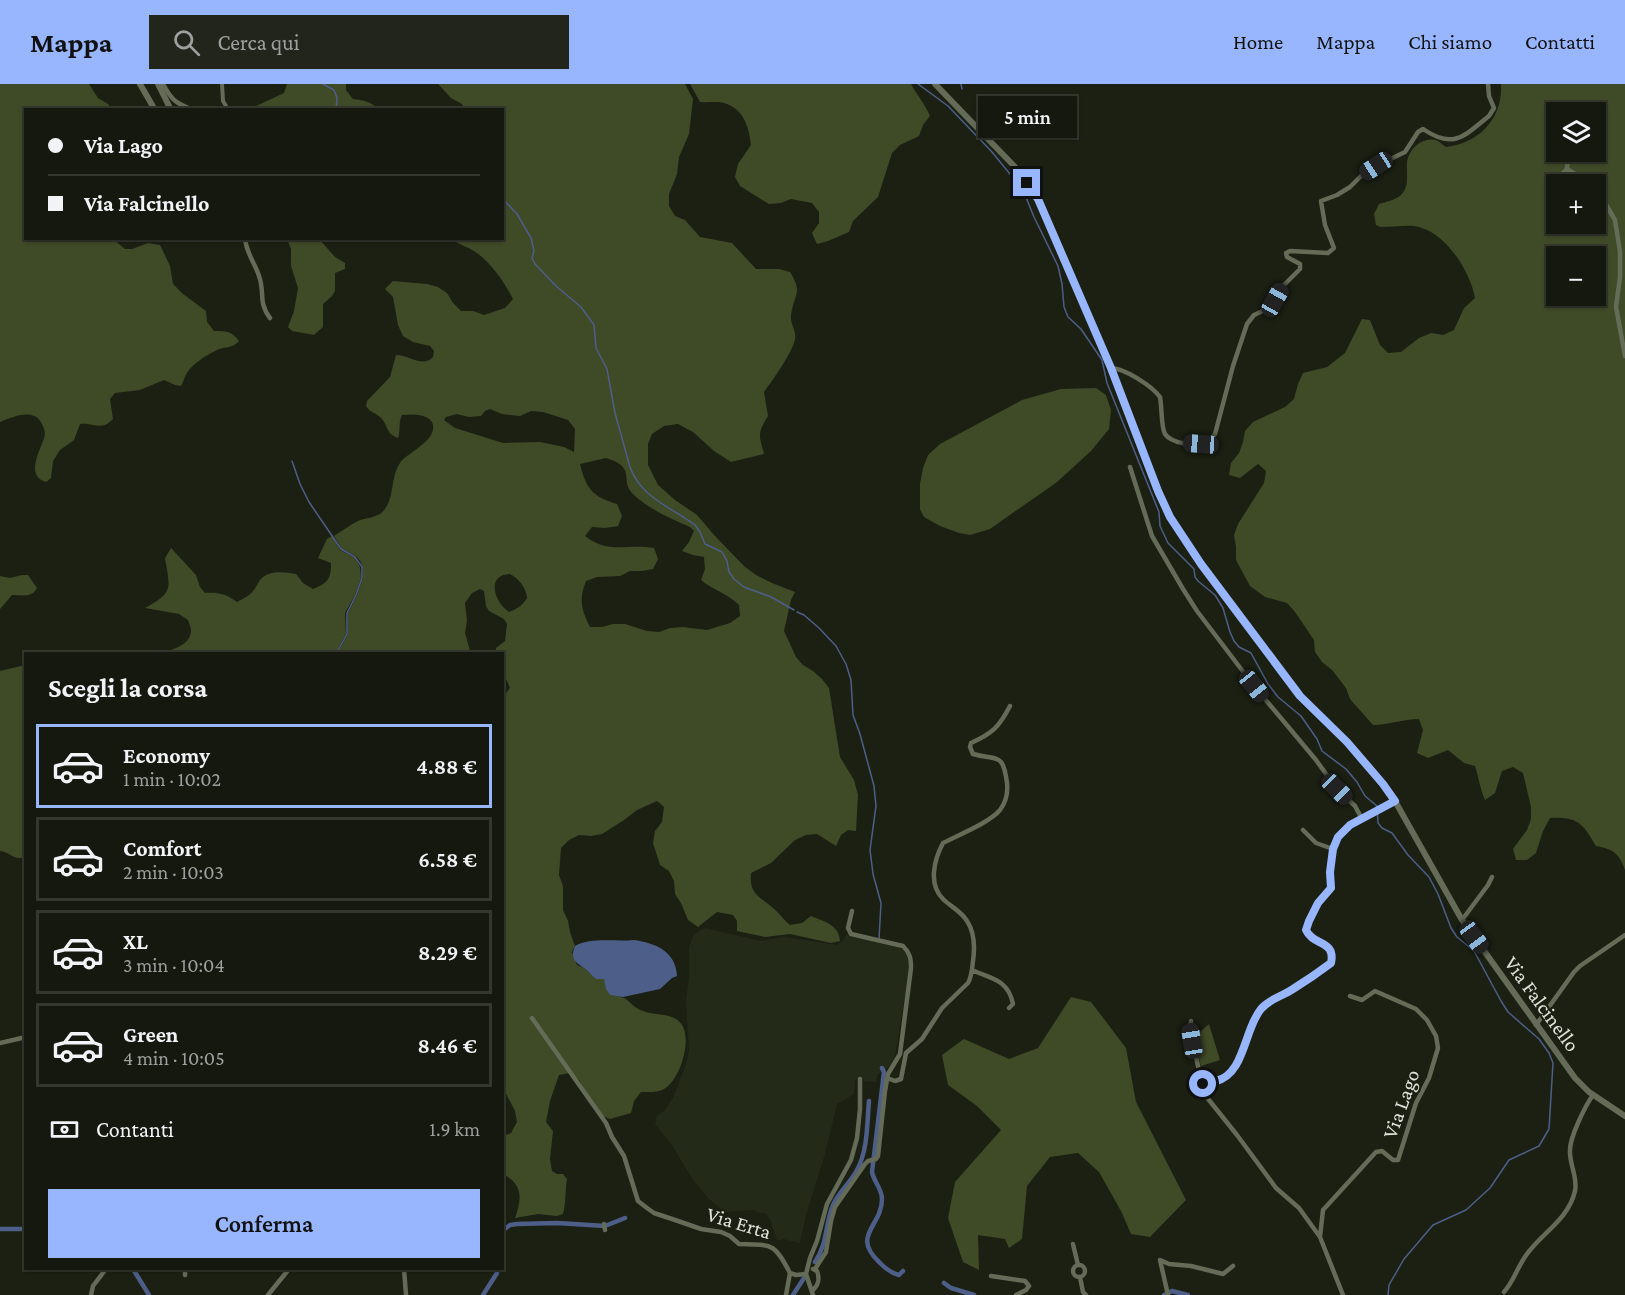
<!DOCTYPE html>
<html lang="it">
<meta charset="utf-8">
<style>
body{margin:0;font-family:"Crimson Pro",serif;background:#21251c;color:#f1f3f6;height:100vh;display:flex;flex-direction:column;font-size:22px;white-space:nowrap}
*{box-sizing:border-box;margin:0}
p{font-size:20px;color:#9da09e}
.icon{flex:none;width:33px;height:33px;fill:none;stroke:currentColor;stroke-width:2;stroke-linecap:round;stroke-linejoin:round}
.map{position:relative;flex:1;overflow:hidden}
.drawer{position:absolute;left:24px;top:568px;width:480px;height:618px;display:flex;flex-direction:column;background:#14180e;border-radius:0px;box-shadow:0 2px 4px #0004,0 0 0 2px #33372e}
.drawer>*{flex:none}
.top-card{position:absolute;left:24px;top:24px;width:480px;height:132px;border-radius:0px;box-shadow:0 2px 4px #0004,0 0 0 2px #33372e;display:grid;align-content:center;height:132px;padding:0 24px;background:#14180e}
.controls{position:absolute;left:1546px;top:18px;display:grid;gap:12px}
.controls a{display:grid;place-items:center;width:60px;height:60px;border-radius:0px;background:#14180e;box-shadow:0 2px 4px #0004,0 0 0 2px #33372e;font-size:30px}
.end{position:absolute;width:27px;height:27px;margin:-14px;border:8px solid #97b6fd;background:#111;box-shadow:0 0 0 3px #111}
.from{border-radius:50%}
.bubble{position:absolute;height:42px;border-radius:0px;background:#14180e;box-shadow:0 2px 4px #0004,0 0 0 2px #33372e;font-size:20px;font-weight:600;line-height:42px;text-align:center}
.car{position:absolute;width:18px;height:36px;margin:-18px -9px;border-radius:8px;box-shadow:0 0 4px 2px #0007;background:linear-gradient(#222 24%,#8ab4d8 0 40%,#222 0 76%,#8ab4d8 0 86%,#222 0)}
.top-card b{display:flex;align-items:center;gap:21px;height:57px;font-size:22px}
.top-card b+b{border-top:2px solid #33372e}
.top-card i{width:15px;height:15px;background:#f1f3f6}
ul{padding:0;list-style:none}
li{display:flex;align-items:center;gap:18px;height:84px;margin:0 12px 9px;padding:0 12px;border:3px solid #33372e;border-radius:0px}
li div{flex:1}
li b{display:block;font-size:22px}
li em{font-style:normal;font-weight:600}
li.on{border-color:#97b6fd}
li>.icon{width:54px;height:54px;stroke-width:1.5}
h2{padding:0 24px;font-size:27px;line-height:72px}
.pay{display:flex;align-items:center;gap:15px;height:66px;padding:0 24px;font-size:22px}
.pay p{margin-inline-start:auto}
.cta{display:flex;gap:12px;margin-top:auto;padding:12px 24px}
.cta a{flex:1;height:69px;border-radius:0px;background:#97b6fd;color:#111;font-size:24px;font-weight:600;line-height:69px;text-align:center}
header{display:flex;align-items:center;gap:36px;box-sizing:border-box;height:84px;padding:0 30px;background:#97b6fd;color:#111}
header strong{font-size:28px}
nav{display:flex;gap:33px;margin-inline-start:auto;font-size:21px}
.search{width:420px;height:54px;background:#21251c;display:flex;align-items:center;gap:15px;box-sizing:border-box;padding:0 21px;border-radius:0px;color:#9da09e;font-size:22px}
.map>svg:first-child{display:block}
</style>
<header>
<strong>Mappa</strong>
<div class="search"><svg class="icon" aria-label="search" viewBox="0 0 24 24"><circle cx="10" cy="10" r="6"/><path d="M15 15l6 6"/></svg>Cerca qui</div>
<nav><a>Home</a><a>Mappa</a><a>Chi siamo</a><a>Contatti</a></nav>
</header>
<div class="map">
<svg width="1625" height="1211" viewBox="0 0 1625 1211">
<rect width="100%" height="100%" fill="#1b2013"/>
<path fill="#242a18" d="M706 844 760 857 784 853 837 861 843 857 847 850 851 853 898 861 903 863 908 869 909 888 895 972 889 983 878 990 876 998 864 997 863 995H855L854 1010 837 1020 825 1070 806 1131 800 1159 783 1155 777 1157 771 1137 766 1129H759L754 1126 725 1128 709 1115 693 1096 672 1061 655 1040 657 1032 665 1026 674 1012 686 980 689 966 686 917 689 893V864L693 852 699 847Z"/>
<path fill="#3f4a27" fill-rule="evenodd" d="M0 0H89L98 14 108 20 112 25 26 26V154L113 155 125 165H132L148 159 160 161 170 182 173 200 183 210 206 227 207 238 214 247C226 247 232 247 239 257 232 265 226 262 217 266 207 271 193 279 187 289 184 293 184 297 181 302L175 301 164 296 140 306 115 309 110 315 113 335C101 348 93 338 80 340L74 356 60 366 53 377 51 394 46 398C25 392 40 367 44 354 46 349 44 344 42 340 34 323 13 333 0 338Z
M287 0H346V6L353 15C363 16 372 18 378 25H250L284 9Z
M438 0H685L693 15 689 50 679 73 677 90 669 110V122L675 132 685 136 700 153 732 159 756 185H779L790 188C804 210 793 211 791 232 790 240 797 248 795 255 793 268 772 297 764 308L768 332C757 350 759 351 764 370L731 378 714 367 693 348 678 340 664 342 652 350 648 360V381L658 401 675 416 697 431 715 452 744 482 756 491 772 499 795 508 791 516 784 547 796 573 803 581 813 587 822 595 829 604 840 673 854 696 858 711 856 747 848 746 841 751 836 762 817 750 806 751 795 756 771 779 751 789C749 810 759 812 773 824 779 829 784 836 790 841L802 839 811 832C824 838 839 840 840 857L831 859 790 850 765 853 737 847V837L733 831 717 828 698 843 688 836 681 819 675 810 674 797 669 787 660 781 653 759 655 747 662 738 664 723 657 717 637 726 624 736 602 750 591 752 579 751 569 756 561 764 559 791 563 802V826L568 837 570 848 575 862 572 868 577 881 584 884 596 895H604L610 911C614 911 620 912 624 914 630 917 635 925 643 927 655 932 674 928 682 941 692 957 680 996 664 1005 658 1009 648 1008 641 1008L634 1017 631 1029 610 1035 600 1031 579 996 570 989 559 991 550 1017 546 1038 553 1047 550 1075 552 1087 557 1090H563L567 1095C565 1106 566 1120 563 1130L557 1132 538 1130 515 1134C522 1114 523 1101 503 1090V1052L511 1049 517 1038 515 1027 502 1002V611L506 609 510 604 503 588 502 570H496V564L505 557 507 540 504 535 489 527 486 522 484 507 480 505 472 509 465 519 467 537 465 549 471 570H337L348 550V529L357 511 363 494V483L360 477 356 472 342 465 334 452C342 447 350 441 358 437 365 434 373 434 380 430 396 418 389 395 400 379 406 369 440 356 432 338 427 330 411 330 402 331 398 339 401 346 398 354 386 350 388 342 382 335 377 329 370 329 366 322L367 317 390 293 396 271C409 271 423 284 433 273L434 267 430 262 413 258 403 252 398 241 393 213 385 205 393 197 427 200 438 203 447 209 453 219 461 227H473L484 231 505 224 513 215C505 199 491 179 477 169 469 163 459 161 452 155L502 154V26L464 25 462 20 451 14ZM490 325 502 330 520 332 531 327 543 328 568 336 575 345 574 368 564 363 540 358 503 359 455 344 444 336 446 333 457 330 469 333 481 332 485 327ZM606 374C639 384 617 396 635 412 651 426 671 435 690 443L694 447 689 458 682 467 693 471 704 473 705 485 701 496C713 506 727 509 739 521L740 532 730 539 707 546 683 543 670 544 659 548 647 547 625 540H613L602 543H590C581 526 579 514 586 497L597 493 620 492 630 487H642L653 485 658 475 654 464C628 459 609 471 585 452L592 443 605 444 618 442 622 432 617 420C593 413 586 405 580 380ZM510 490C519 495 526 503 527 514 523 521 517 525 509 528 495 519 485 491 510 490Z
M690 0H911C917 11 925 20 930 32L923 41 919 52 900 61 892 69 878 113 853 137 849 148 828 157 817 160 812 149 819 139V128L812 119 791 115 781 119 769 120 740 102 735 93 738 80 751 61C749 43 744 25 724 19 717 17 708 19 700 18Z
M1501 0H1625V786C1619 769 1613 765 1596 762 1583 740 1578 732 1550 734L1543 747 1536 769 1527 776H1516L1513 765 1527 746 1531 735V723L1523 689 1513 683 1502 687 1495 709 1485 716C1480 705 1479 694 1475 682L1464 679 1448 666 1428 674 1417 669 1423 646 1419 635C1403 635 1389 641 1373 641L1350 615 1346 604 1332 586 1322 578 1315 568 1314 556 1295 528 1287 519 1265 513 1250 502 1236 476V463L1234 451 1238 440 1264 399 1266 387 1258 380 1240 394 1229 391 1231 379 1239 369 1243 358 1245 347 1253 338 1285 323 1294 315 1298 300 1303 289 1327 283 1345 269 1362 235 1370 236 1380 261 1388 269 1401 268 1419 254 1431 249 1443 251 1454 246 1464 224 1475 214C1470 186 1444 146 1414 142 1404 141 1392 143 1381 143L1376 141 1374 130 1379 120C1386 118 1395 116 1401 111 1410 102 1406 90 1407 79 1408 65 1424 51 1438 57 1441 59 1443 61 1446 63 1479 59 1503 35 1501 0ZM1557 28H1596V68H1557ZM1557 100H1596V140H1557ZM1557 172H1596V212H1557Z
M287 155H319L335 173 345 179V185L335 189V207L332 212 323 220V243L314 251 292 247 288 243 294 227 298 204 291 182V165Z
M1096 304 1106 311 1111 326 1109 345 1091 367 1057 398 990 445 970 451 959 449 940 442 924 433 920 425V400L923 384 928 371 940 360 1022 316 1061 305Z
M332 452 340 466 355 474 360 483 361 494 355 511 345 529 346 550 335 570H155C168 567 191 563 191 546 191 543 189 540 188 536L179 530 145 524C174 508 170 505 165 474L171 464 196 491 200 503 205 509C218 508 226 510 237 518 245 514 251 511 256 503 258 500 259 496 262 494 270 486 286 488 296 490L303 499 313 505C328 499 331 495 331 479L318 474 327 455Z
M22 491H28L37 504C32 514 22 511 12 511L0 525V492L10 494Z
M25 581 26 773C12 777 11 768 0 767V587Z
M1071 913 1091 918 1126 964 1136 1018 1186 1116 1150 1153 1131 1150 1121 1127 1099 1088 1078 1069 1050 1073 1027 1102 1022 1155 1009 1164 1005 1155 978 1151 979 1186 963 1178 948 1134 955 1098 1001 1046 977 1022 948 1001 942 971 964 955 1009 975 1038 964Z
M1209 940 1220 976 1201 982 1193 954Z"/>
<path fill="#4d5f89" d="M634 856C655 859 676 867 677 892L672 894 660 905 623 913 610 911 606 905 604 895H596C592 892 588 887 584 884 575 878 570 874 575 862 591 853 615 858 634 856Z"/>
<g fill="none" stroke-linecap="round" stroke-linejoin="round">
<path stroke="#4d5f89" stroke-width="1.5" d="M323 0 334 6 337 14 336 26
M918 0 948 22 992 68 1023 106 1034 133 1058 182 1062 200 1064 223 1068 233 1081 245 1102 276 1107 299 1159 428 1160 442 1168 459 1194 485 1195 493 1198 497 1215 511 1223 524 1230 548 1234 557 1239 563 1251 569 1268 600 1278 613 1301 632 1317 655 1322 667 1346 685 1357 698 1365 712 1377 722 1378 739 1382 744 1392 749 1408 771 1429 793 1438 810 1451 844 1457 853 1474 867 1501 917 1508 928 1539 955 1549 969 1553 979 1549 1045 1539 1062 1509 1076 1490 1104 1466 1126 1433 1141 1404 1175 1389 1201 1388 1211
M961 0 962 5
M502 114 517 130 531 154 534 167 532 174 535 180 556 202 581 223 594 241 596 264 607 285 615 329 630 383C641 414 671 423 695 441L700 448 705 460 722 468 727 477 729 488 734 495 744 503 771 513 794 526
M292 377 300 400 309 418 341 465 355 473 362 483V494L356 511 347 529V550L336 570
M797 528 804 531 819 544 836 562 846 580 851 596 853 631 860 650 874 702 876 722 870 766 873 790 881 819 879 855"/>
<path stroke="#4d5f89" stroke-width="4.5" d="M882 984 884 988 872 1088C874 1098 882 1105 882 1115 882 1143 850 1151 880 1179 886 1185 891 1189 899 1191L903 1187
M0 1145H26
M502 1147 510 1141 517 1140 557 1139 605 1142 625 1134
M815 1178C828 1159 825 1140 833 1121 839 1108 851 1098 857 1086 868 1066 867 1039 869 1017
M133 1185 149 1211
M944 1199 951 1204 974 1211
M483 1211 497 1189V1185
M793 1211 804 1194
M1164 1211 1172 1207 1188 1211"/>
<path stroke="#646b57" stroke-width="4" d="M222 0 223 17 226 22V26"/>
<path stroke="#646b57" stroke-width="4.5" d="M163 0C172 17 176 19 193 26
M1557 49C1549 33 1552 31 1565 20L1570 22 1578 28
M1567 85 1582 94 1588 100
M1567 85 1568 68
M1557 102 1558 94 1567 85
M1596 109 1604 117 1615 136 1620 168V193L1616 223 1625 272
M1560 140 1565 148
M245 154C246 169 255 179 259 192 265 208 258 219 270 234
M1111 284C1124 284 1152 302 1160 313 1162 323 1161 343 1165 350 1171 359 1195 363 1205 359 1209 357 1212 354 1215 350L1233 282 1247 240 1254 231 1267 225 1272 220 1281 204 1300 185V180L1287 173 1286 169 1290 167 1328 169 1334 164 1325 141 1321 117 1337 111 1350 103 1363 90 1376 82 1405 68 1418 48 1423 45C1454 66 1464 52 1489 32L1494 24 1489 12 1488 0
M1130 383 1152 452 1183 505 1197 527 1254 602 1316 676 1337 705 1355 722 1362 735
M1303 746 1316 759 1333 765
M1462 836 1488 801 1492 793
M972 886C991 895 1008 895 1013 920L1009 924
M532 934 606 1039 612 1053 624 1072 638 1117 647 1124 654 1129 678 1137 701 1145 721 1148 730 1152 739 1160C772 1161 774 1158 790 1189
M1191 937 1190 943 1192 957 1205 1011 1237 1051 1276 1104 1299 1124 1320 1153 1343 1211
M1536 941 1574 888 1580 882 1625 851
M0 959 26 953
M887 994 895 997 901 995 906 969 922 955 942 924 968 899C972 892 972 885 973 877 975 863 975 849 967 837 961 827 951 823 943 815 928 800 934 776 943 759 958 751 989 739 1000 726 1006 718 1008 708 1007 699 1003 668 998 677 973 670L970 663 971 659C993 649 999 643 1010 622
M1203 998C1207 998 1212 998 1216 997 1246 990 1244 945 1261 925 1269 915 1283 912 1293 906 1306 897 1319 888 1331 879 1337 856 1313 862 1307 846 1310 830 1320 816 1331 804 1332 788 1329 771 1336 756 1342 742 1381 723 1395 717
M604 1140 605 1146
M1320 1153 1323 1126 1376 1068 1382 1067 1393 1076H1398L1416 1019 1429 994 1438 964 1436 952 1427 936 1416 925 1375 907 1362 916 1350 912
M1073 1160 1078 1181
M1073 1187a6 6 0 1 1 12 0a6 6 0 1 1-12 0Z
M404 1185 406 1211
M815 1185 826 1168 831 1137 835 1123 865 1080 868 1077 876 1075 878 1072 885 1007 888 990 900 970 911 884C911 874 910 869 903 862L851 850 848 844 852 827
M790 1189 796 1191 806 1190 813 1211
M806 1190 810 1174 817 1157 827 1120 851 1076 857 1054 860 1025V995
M185 1191V1185
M991 1192 1025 1197 1029 1202 1026 1206 1016 1211
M1080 1193 1083 1208 1086 1211
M812 1207C819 1201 820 1195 817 1187L813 1185
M1504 1208C1513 1198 1516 1187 1523 1176 1536 1152 1568 1138 1575 1107 1578 1093 1569 1080 1570 1066 1570 1053 1585 1022 1593 1011
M91 1211 93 1202 106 1185
M268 1211 289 1185
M786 1211 790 1189
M1168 1211 1160 1176 1169 1180 1191 1182 1223 1190 1233 1182"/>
<path stroke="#646b57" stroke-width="6" d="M140 0 155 26
M158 0 171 26
M935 0 1015 83 1038 115 1111 284 1158 407 1170 433 1201 480 1300 612 1347 658 1383 700 1395 717 1462 836 1575 994 1589 1008 1625 1032"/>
</g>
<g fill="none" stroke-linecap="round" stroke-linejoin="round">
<path stroke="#97b6fd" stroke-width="8" d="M1027 99 1038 115 1111 284 1158 407 1170 433 1201 480 1300 612 1347 658 1383 700 1395 717 1350 741 1338 753 1333 765 1330 788 1331 804 1318 819 1309 837 1306 846C1313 862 1336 856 1331 879 1319 888 1306 897 1293 905 1283 912 1269 915 1261 925 1244 945 1245 990 1216 997 1212 998 1207 998 1203 998V1000"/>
</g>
<g text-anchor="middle" stroke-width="4.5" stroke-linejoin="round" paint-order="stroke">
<g font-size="21" fill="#dfe2d9" stroke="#1b2013">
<text transform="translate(1542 920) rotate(54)" y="7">Via Falcinello</text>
<text transform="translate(1401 1020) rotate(-70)" y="7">Via Lago</text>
<text transform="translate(739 1139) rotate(17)" y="7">Via Erta</text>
</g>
</g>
</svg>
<div class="controls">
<a><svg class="icon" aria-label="layers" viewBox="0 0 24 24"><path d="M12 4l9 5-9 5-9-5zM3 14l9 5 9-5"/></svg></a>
<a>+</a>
<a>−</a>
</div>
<i class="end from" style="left:1203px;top:1000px"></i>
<i class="end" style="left:1027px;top:99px"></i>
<div class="bubble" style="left:978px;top:12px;width:99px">5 min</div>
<i class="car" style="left:1376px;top:82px;rotate:237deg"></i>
<i class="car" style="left:1275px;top:216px;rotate:29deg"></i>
<i class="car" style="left:1201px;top:360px;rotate:274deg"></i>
<i class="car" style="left:1254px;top:602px;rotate:141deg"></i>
<i class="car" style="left:1337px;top:705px;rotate:135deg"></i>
<i class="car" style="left:1474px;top:853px;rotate:144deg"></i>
<i class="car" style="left:1192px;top:957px;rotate:351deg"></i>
<div class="top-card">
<b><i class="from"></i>Via Lago</b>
<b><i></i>Via Falcinello</b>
</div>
<section class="drawer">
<h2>Scegli la corsa</h2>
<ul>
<li class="on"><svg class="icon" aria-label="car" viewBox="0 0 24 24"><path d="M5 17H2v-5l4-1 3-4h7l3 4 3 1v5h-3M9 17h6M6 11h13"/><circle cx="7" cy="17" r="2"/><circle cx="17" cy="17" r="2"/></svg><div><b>Economy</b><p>1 min · 10:02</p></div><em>4.88 €</em></li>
<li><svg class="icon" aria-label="car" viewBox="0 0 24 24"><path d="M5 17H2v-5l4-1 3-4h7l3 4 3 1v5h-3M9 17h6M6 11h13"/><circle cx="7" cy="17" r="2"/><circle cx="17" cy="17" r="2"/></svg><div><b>Comfort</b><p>2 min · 10:03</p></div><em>6.58 €</em></li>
<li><svg class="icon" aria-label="car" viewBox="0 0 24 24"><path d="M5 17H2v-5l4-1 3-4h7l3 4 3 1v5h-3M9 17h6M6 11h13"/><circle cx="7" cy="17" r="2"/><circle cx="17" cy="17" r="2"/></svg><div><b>XL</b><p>3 min · 10:04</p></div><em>8.29 €</em></li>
<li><svg class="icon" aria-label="car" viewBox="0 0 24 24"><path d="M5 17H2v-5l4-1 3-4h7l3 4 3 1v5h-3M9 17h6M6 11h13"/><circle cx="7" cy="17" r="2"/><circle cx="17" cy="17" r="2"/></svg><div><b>Green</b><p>4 min · 10:05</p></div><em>8.46 €</em></li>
</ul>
<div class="pay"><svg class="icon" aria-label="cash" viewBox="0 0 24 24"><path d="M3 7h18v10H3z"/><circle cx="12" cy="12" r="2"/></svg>Contanti<p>1.9 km</p></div>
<div class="cta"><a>Conferma</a></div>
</section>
</div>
